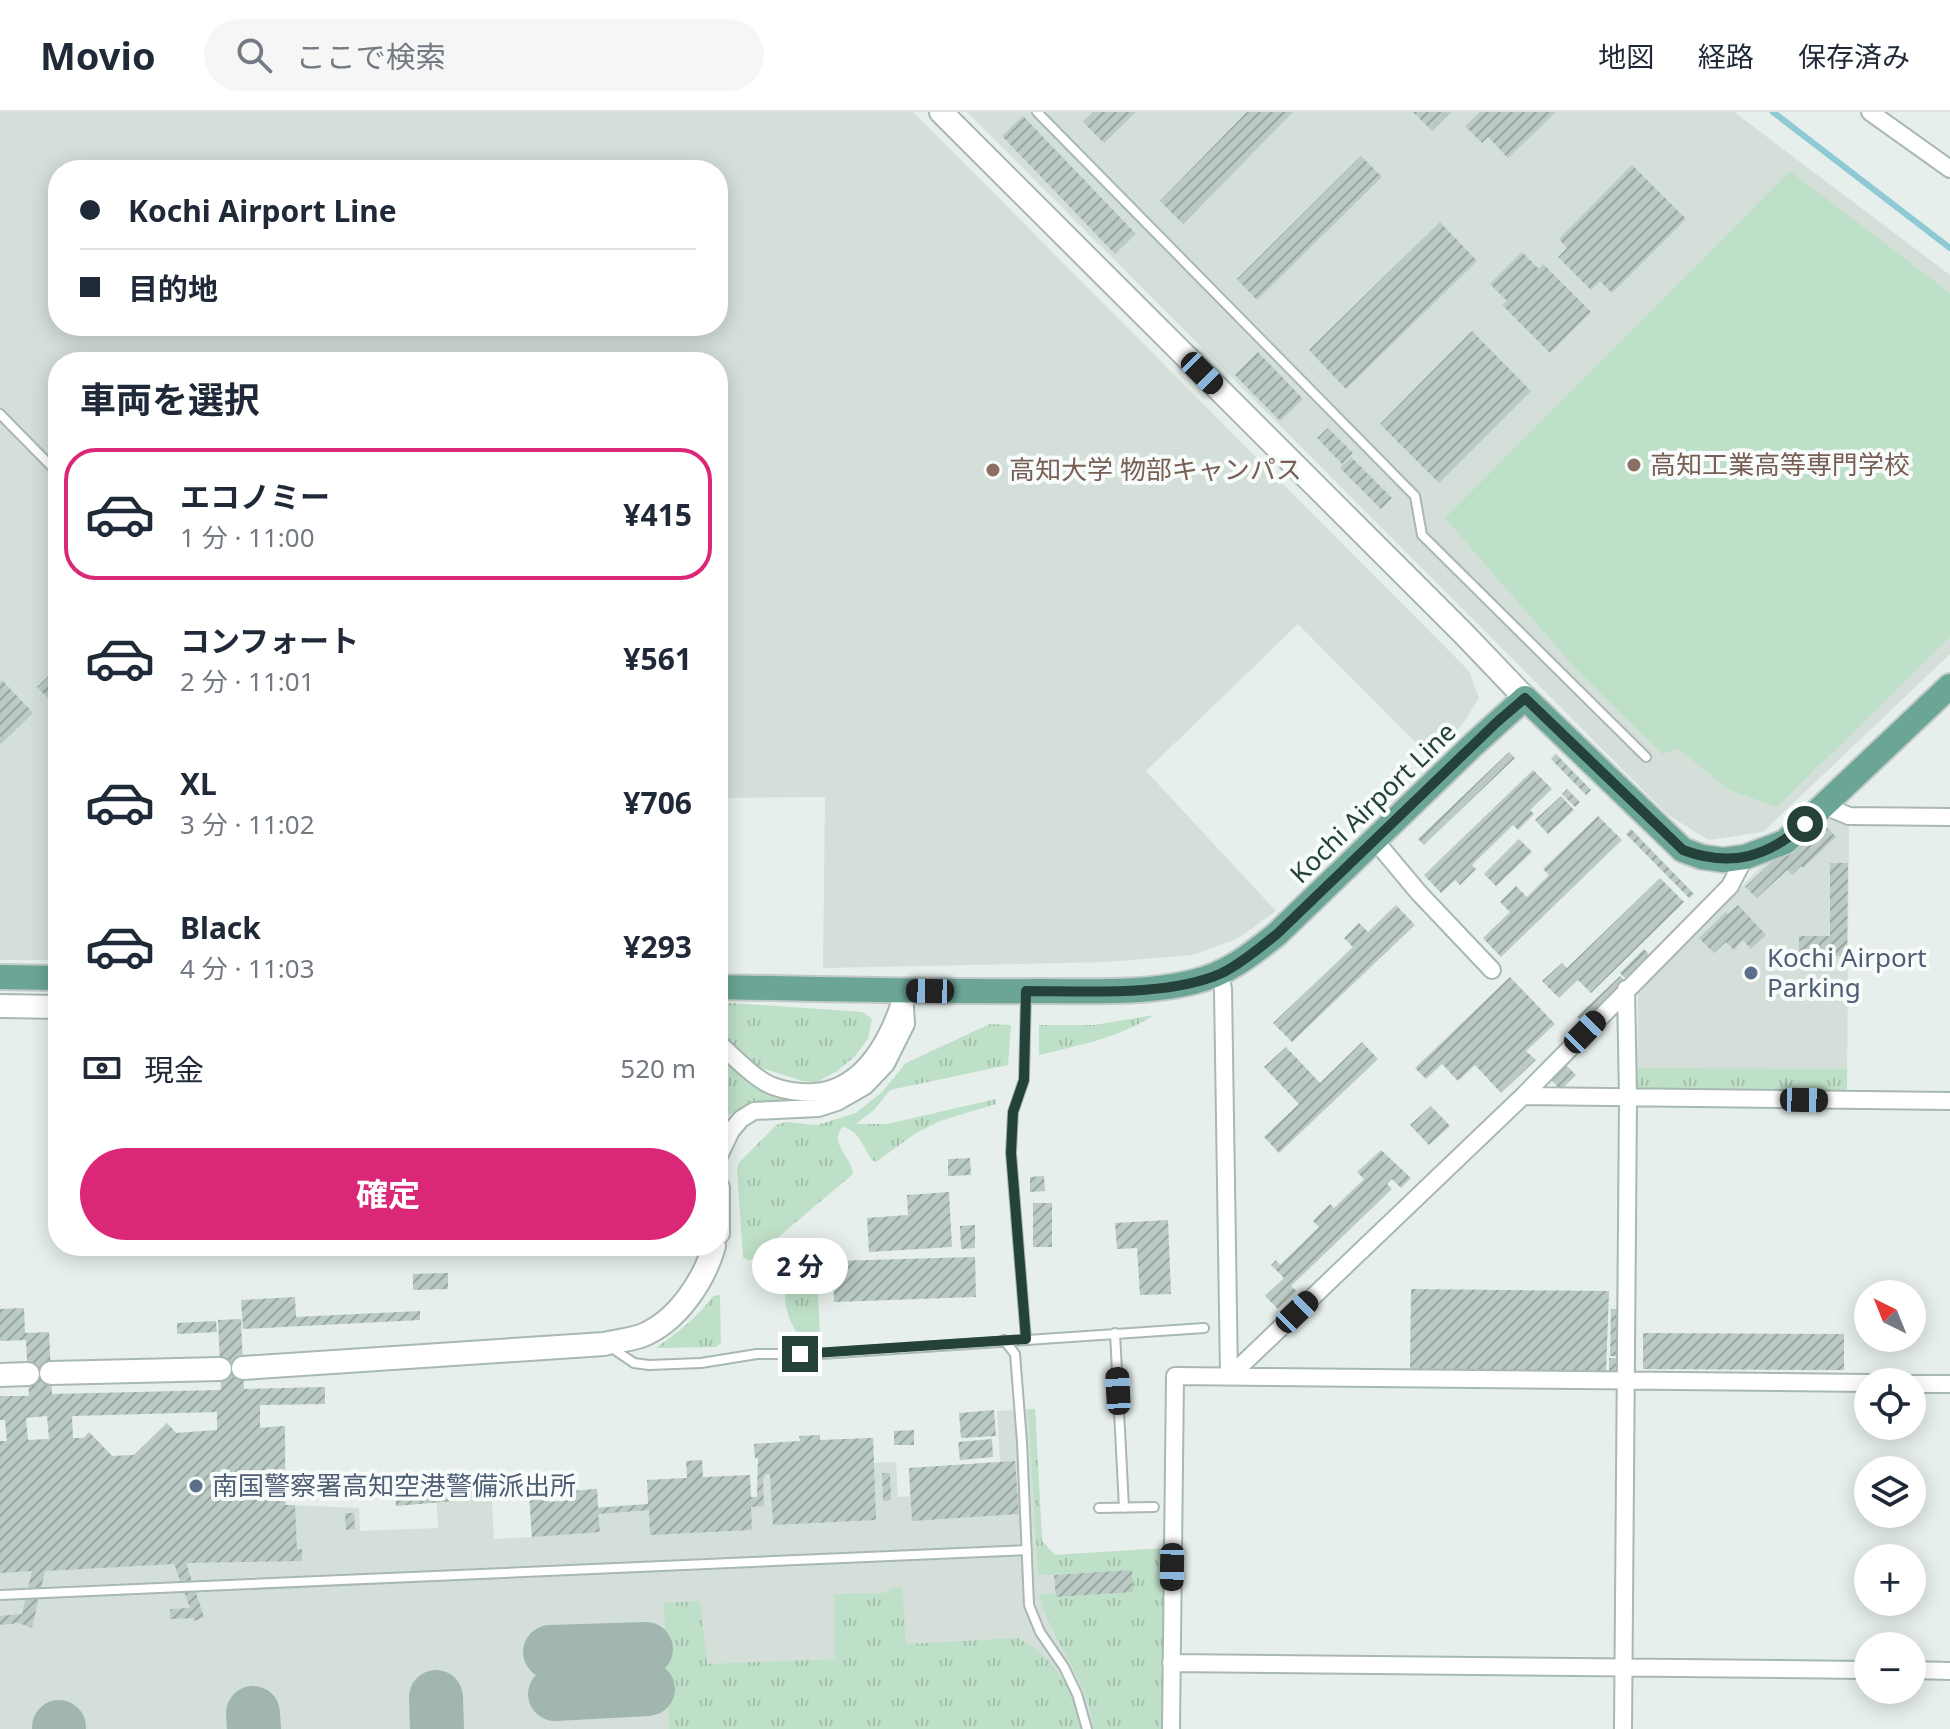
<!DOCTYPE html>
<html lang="ja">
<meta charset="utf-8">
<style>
body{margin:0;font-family:"Noto Sans","Noto Sans JP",sans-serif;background:#f6f6f7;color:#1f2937;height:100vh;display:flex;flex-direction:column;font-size:30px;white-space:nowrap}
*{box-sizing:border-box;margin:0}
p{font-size:26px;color:#747a83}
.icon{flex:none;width:44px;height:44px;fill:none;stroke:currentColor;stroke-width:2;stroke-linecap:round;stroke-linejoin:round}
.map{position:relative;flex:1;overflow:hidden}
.side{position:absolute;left:48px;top:240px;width:680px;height:904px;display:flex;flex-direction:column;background:#fff;border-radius:32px;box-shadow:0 4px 20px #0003}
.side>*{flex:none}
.banner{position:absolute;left:48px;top:48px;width:680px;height:176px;border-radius:32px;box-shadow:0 4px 20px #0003;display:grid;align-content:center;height:176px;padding:0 32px;background:#fff}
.needle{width:52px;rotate:317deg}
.fabs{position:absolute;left:1854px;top:1168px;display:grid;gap:16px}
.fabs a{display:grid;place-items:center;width:72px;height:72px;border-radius:50%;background:#fff;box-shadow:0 4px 20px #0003;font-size:40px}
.end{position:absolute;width:36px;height:36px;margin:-18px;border:10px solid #24423a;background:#fff;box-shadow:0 0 0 4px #fff}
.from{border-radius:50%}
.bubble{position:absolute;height:56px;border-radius:28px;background:#fff;box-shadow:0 4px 20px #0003;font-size:26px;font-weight:700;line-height:56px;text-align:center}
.car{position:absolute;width:24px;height:48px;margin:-24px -12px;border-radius:10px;box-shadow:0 0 6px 2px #0007;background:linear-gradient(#222 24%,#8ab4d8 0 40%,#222 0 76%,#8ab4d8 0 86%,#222 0)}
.banner b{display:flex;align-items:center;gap:28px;height:76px;font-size:30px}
.banner b+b{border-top:2px solid #e0e1e3}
.banner i{width:20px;height:20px;background:#1f2937}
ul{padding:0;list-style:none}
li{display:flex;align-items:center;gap:24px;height:132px;margin:0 16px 12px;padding:0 16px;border:4px solid transparent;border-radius:32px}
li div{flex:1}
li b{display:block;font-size:30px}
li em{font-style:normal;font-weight:700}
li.on{border-color:#db2777}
li>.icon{width:72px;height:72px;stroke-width:1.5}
h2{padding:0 32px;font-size:36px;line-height:96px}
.pay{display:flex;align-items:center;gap:20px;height:88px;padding:0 32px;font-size:30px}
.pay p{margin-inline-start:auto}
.button{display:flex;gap:16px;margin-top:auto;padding:16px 32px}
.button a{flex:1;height:92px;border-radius:48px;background:#db2777;color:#fff;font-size:32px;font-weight:700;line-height:92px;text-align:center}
header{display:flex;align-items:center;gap:48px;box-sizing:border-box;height:112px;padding:0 40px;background:#fff;border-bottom:2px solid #e0e1e3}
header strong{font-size:38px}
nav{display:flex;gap:44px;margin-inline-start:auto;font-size:28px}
.search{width:560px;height:72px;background:#f6f6f7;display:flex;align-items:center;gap:20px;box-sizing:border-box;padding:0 28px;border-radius:44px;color:#747a83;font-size:30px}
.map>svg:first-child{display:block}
</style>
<header>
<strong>Movio</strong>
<div class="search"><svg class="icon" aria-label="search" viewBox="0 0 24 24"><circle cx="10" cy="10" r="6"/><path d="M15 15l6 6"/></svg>ここで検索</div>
<nav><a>地図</a><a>経路</a><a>保存済み</a></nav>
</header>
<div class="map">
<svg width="1950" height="1617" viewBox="0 0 1950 1617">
<defs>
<pattern id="grass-tufts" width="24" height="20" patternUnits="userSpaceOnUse" patternTransform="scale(2)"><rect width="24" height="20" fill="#bfe0c8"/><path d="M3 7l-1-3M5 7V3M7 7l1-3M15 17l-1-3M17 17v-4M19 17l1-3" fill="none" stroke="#a4c1ad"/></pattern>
<pattern id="building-hatch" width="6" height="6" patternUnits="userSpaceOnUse" patternTransform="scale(2)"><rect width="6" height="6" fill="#bbcac4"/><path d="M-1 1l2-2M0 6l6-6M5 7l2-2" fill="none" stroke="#98a6a0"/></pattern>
</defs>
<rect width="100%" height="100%" fill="#e6efeb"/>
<path fill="#d4dfda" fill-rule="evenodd" d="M0 0H913L1469 559 1479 586 1462 613 1430 645 1298 512 1146 659 1276 799 1237 827 1193 843 1107 850 823 856 825 685 718 686V250H58V848H0ZM58 58H718V214H58Z
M967 0H1734L1950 163V542L1763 720 1709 728 1668 703Z
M1811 705 1849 710 1847 980 1637 979 1638 878Z
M1035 1297 1042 1430 1055 1443 1167 1436 1164 1617H0V1329L84 1326 89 1320 113 1344 134 1343 167 1311 176 1321 285 1314 286 1393 359 1396 360 1419 438 1416 436 1378 491 1374 494 1427 532 1425 529 1381 549 1380 550 1390 570 1388V1379L597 1377 598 1395 757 1385 758 1346H755L754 1332 873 1326 874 1351 896 1350 898 1385 910 1384 909 1356 1000 1350 997 1299Z"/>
<path fill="url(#grass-tufts)" d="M718 890 863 900 872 907 868 927 854 945 837 959 815 971 802 969 759 955 718 920Z
M1154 903C1118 926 1080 933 1039 943V913H1094Z
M990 912 1011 913 1008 953 890 978 875 997 856 1012H887L996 987V992L940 1009 916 1021 876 1050 872 1048C864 1036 857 1016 842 1015 829 1033 852 1044 853 1062L751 1148H747L743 1145 737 1057 739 1051 776 1013 786 1010 817 1013 856 1001 882 980 906 951Z
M718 943C748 972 762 982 804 988 774 993 742 984 722 1011H718Z
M1637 956 1847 957V980L1637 979Z
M816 1140 820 1227 797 1221C786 1204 780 1182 791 1162 795 1154 809 1146 816 1140Z
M720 1183 721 1231 716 1235 656 1236C677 1221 697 1206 713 1184Z
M1028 1297H1035L1042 1429 1055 1443 1167 1436 1164 1617H1093C1090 1578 1066 1547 1050 1512 1046 1502 1040 1493 1040 1482H1056V1485L1133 1480 1132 1459 1038 1463Z
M902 1475 906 1532 1017 1526C1050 1540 1078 1581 1081 1617H669L664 1491 700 1489 707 1552 835 1547 834 1482 884 1481 892 1476Z"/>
<path fill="#bfe0c8" d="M1790 59 1950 181V525L1777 695 1729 678 1679 637 1662 642 1574 555 1445 406Z"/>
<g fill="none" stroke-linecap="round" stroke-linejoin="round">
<path stroke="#8ec9d4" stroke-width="6" d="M1773 0 1950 136"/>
<path stroke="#a2b6b0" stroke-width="54" d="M550 1540 646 1537
M555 1582 648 1577
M436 1585 437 1617
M253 1601 254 1617
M59 1615V1617"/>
</g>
<path fill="url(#building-hatch)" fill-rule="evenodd" d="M1093 0H1136L1104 31 1083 10Z
M1247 0H1293L1183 112 1160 89Z
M1413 0H1451L1432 19Z
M1480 0H1556L1508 46 1488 25 1482 31 1465 14Z
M1023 4 1136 122 1115 142 1002 24Z
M1361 44 1382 65 1257 188 1237 167Z
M1632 53 1686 107 1612 181 1600 169 1591 178 1558 145 1567 136 1559 127Z
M1440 110 1477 149 1346 277 1309 238Z
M1522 140 1539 157 1543 152 1591 200 1550 241 1502 193 1507 189 1490 172Z
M1472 219 1531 279 1439 371 1380 312Z
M1258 240 1303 287 1280 309 1235 263Z
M1328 316 1353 341 1342 352 1317 326Z
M1351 345 1392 386 1381 397 1340 356Z
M58 555V596L37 575Z
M2 568 33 601 0 633V571Z
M1509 640 1515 646 1424 733 1418 727Z
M1556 642 1591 678 1586 683 1551 647Z
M1533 658 1552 677 1530 698 1534 702 1518 718 1513 713 1472 753 1476 757 1460 773 1455 768 1441 781 1424 763Z
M1567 677 1580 690 1575 695 1562 682Z
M1561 684 1574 698 1548 722 1535 708Z
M1598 704 1622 728 1501 845 1483 826 1510 800 1500 790 1516 774 1527 785 1549 763 1543 757Z
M1818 706 1836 725 1803 756 1801 754 1792 763 1787 758 1757 786 1745 775Z
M1631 717 1694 782 1689 786 1626 722Z
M1519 727 1532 740 1496 774 1484 762Z
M1830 751H1848L1847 844H1799V824H1830Z
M1660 766 1684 790 1591 881 1578 868 1559 886 1542 869 1562 851 1567 856Z
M1396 793 1415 813 1292 930 1273 911 1353 835 1344 826 1359 811 1368 820Z
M1738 793 1766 823 1751 837 1743 828 1734 838 1726 830 1714 841 1699 826 1726 800 1728 802Z
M1644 837 1655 849 1631 872 1620 861Z
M1620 864 1627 871 1584 912 1577 905Z
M1510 865 1555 912 1526 939 1536 948 1501 981 1475 953 1458 969 1442 952 1426 967 1415 956Z
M1362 930 1378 947 1279 1041 1264 1025 1299 992 1264 955 1286 935 1320 971Z
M1564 951 1576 963 1561 978 1549 966Z
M1431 994 1450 1014 1429 1033 1410 1013Z
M1381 1038 1411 1066 1401 1076 1392 1067 1387 1072 1392 1077 1291 1174 1297 1179 1278 1197 1265 1184 1284 1166 1271 1153 1276 1148 1280 1153 1319 1115 1313 1109 1330 1092 1334 1096 1364 1067 1357 1060Z
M970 1046 971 1063 948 1064V1047Z
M1044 1064 1045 1079 1030 1080V1065Z
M949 1080 952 1135 869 1140 867 1106 908 1103 907 1083Z
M1033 1091H1052V1135H1033Z
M1168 1108 1171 1182 1140 1183 1137 1136 1117 1137 1115 1111Z
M975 1113V1136L961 1137 960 1114Z
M975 1145 976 1185 834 1190 833 1149Z
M448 1161V1177L413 1178V1162Z
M1411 1177 1609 1179 1606 1260 1410 1258Z
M295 1185 296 1205 420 1199V1208L243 1217 241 1188Z
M24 1196 25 1221 49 1220 52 1282 221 1278 218 1208 241 1207 244 1277 325 1275V1292L260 1293V1316L285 1314V1393H295L297 1437H302V1449L186 1451 204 1505 194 1509V1506L170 1507V1497L190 1496 174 1452 45 1459 32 1516 19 1511 0 1513V1504L22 1502 32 1459 0 1461V1329H7L5 1308H0V1284H29L26 1228 0 1229V1197ZM217 1300V1318L176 1321 167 1311 134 1343 112 1344 89 1320 84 1326H73L72 1304ZM47 1304 49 1327 28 1328 26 1306Z
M1611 1197H1623V1244H1610Z
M216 1209 217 1220 177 1222V1211Z
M1643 1221 1844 1222V1258L1643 1257Z
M1609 1246H1622V1261H1609Z
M994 1298 996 1324 961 1326 959 1301Z
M914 1318V1333H894V1319Z
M820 1323V1328L873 1326 876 1408 773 1413 770 1362H766L763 1367 764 1394 751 1395 752 1418 650 1423 649 1398 598 1402 600 1420 532 1425 529 1381 549 1380V1390L571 1388 570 1379 597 1377 598 1396 648 1392 647 1368 687 1366 686 1349 702 1348 703 1365 750 1363 751 1385H757L758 1346H755L754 1332 800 1329 799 1324Z
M992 1327 993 1345 960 1348 958 1330Z
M1015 1349 1019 1402 912 1409 909 1356Z
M882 1361H890L891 1388 883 1389Z
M455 1366V1389L396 1394 395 1369Z
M345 1401H354L355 1417 346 1418Z
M1132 1458 1133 1480 1056 1485 1054 1463Z"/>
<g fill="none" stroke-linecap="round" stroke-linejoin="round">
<defs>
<path id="service" d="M1037 0 1415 384 1422 423 1646 645
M0 302 58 361
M1115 1221 1124 1396
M1026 1227 1011 1041 1013 1000 1024 968 1026 880
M1004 1228 1015 1242 1022 1330 1029 1493 1040 1520 1064 1555 1077 1582 1087 1617
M612 1236 634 1251 649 1253 701 1251 757 1242H821L1204 1216
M1099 1396 1154 1395
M0 1483 1027 1438"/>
<path id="minor" d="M1870 0 1950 57
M1825 694 1849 704 1950 705
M1374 731 1383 738 1419 781 1492 858
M1220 862 1223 877 1229 1265
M718 931C734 944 748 961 766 971 777 977 789 979 801 980 857 985 886 933 901 888
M1523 984 1950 989
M718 1046 731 1019 741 1007 754 999 818 996 837 990 865 974 886 952 906 912 904 878
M1229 1265 1523 984 1730 774 1745 745
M1912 1272H1950
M1171 1551 1868 1558
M1912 1558 1950 1559
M1171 1617 1175 1264 1868 1271
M1623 1617 1628 986 1626 877"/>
<path id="tertiary" d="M941 0 1464 522 1525 586
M0 894 58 895
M718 1076V1121
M243 1256 604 1232C616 1229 629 1228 641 1224 677 1210 704 1169 714 1134
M51 1261 220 1257
M0 1263 28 1262"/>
<path id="primary" d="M0 865 58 866
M718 875C826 877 934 880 1041 879 1091 879 1145 882 1193 870 1227 862 1251 843 1277 822L1474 632 1525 586 1683 738 1702 745 1723 748 1745 745 1785 730 1950 574"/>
</defs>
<use href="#service" stroke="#a8b8b2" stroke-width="12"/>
<use href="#minor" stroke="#a8b8b2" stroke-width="20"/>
<use href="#tertiary" stroke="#a8b8b2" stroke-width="26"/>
<use href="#primary" stroke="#c2cac8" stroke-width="28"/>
<use href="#service" stroke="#fff" stroke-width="8"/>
<use href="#minor" stroke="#fff" stroke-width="16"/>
<use href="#tertiary" stroke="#fff" stroke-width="22"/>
<use href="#primary" stroke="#6aa596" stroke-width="24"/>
</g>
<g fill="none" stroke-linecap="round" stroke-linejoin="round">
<path stroke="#24423a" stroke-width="10" d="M800 1242 1026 1227 1011 1041 1013 1000 1024 968 1026 879C1084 879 1169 885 1222 861 1242 851 1259 836 1277 822L1497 610 1525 586 1683 738C1731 756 1768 745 1805 712"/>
</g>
<g fill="#8d6e63" stroke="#f7fbf9" stroke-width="3">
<circle cx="1634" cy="353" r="8"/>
<circle cx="993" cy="358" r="8"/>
</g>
<g fill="#5c6f8a" stroke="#f7fbf9" stroke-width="3">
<circle cx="1751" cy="861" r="8"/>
<circle cx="196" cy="1374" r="8"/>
</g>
<g text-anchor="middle" stroke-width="8" stroke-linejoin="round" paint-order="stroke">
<g font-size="26" fill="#785e54" stroke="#f7fbf9" text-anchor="start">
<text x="1650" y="362">高知工業高等専門学校</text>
<text x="1009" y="367">高知大学 物部キャンパス</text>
</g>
<g font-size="26" fill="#24423a" stroke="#f7fbf9">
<text transform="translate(1373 691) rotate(-44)" y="9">Kochi Airport Line</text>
</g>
<g font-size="26" fill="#4e5e75" stroke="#f7fbf9" text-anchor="start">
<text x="1767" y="855">Kochi Airport<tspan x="1767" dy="30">Parking</tspan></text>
<text x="212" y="1383">南国警察署高知空港警備派出所</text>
</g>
</g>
</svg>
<div class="fabs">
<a><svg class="needle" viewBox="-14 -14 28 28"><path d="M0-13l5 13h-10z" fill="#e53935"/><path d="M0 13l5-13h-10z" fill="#747a83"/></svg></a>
<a><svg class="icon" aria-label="locate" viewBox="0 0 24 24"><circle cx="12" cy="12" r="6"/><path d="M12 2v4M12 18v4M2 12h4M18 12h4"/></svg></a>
<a><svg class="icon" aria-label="layers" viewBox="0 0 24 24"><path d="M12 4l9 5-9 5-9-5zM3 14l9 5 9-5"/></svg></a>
<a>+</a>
<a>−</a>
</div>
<i class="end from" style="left:1805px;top:712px"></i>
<i class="end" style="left:800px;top:1242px"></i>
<div class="bubble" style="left:752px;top:1126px;width:96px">2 分</div>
<i class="car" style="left:1202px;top:261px;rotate:135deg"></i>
<i class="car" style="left:930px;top:879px;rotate:271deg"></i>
<i class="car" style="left:1585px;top:920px;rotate:44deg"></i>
<i class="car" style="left:1804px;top:988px;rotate:91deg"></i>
<i class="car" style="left:1297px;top:1200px;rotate:46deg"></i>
<i class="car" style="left:1118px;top:1279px;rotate:357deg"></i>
<i class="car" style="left:1172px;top:1455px;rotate:181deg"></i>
<div class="banner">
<b><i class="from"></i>Kochi Airport Line</b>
<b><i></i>目的地</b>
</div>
<section class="side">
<h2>車両を選択</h2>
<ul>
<li class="on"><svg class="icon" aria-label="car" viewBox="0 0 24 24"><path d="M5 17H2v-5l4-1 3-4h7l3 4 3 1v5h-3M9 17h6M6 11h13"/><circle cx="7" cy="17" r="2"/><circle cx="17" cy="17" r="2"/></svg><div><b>エコノミー</b><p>1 分 · 11:00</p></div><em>¥415</em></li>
<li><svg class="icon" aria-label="car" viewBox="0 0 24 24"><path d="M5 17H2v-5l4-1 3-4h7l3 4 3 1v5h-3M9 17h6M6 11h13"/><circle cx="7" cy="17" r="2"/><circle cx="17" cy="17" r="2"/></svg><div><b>コンフォート</b><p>2 分 · 11:01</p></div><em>¥561</em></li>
<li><svg class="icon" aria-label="car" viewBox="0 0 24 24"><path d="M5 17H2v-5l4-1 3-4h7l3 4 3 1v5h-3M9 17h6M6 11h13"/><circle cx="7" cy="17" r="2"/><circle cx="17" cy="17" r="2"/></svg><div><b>XL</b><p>3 分 · 11:02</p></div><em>¥706</em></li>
<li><svg class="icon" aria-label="car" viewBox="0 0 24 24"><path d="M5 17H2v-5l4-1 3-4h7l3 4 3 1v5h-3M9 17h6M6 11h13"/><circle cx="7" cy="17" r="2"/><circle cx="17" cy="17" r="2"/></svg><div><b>Black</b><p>4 分 · 11:03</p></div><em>¥293</em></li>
</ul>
<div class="pay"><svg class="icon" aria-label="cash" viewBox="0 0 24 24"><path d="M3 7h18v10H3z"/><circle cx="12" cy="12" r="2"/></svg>現金<p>520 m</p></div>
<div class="button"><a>確定</a></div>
</section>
</div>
